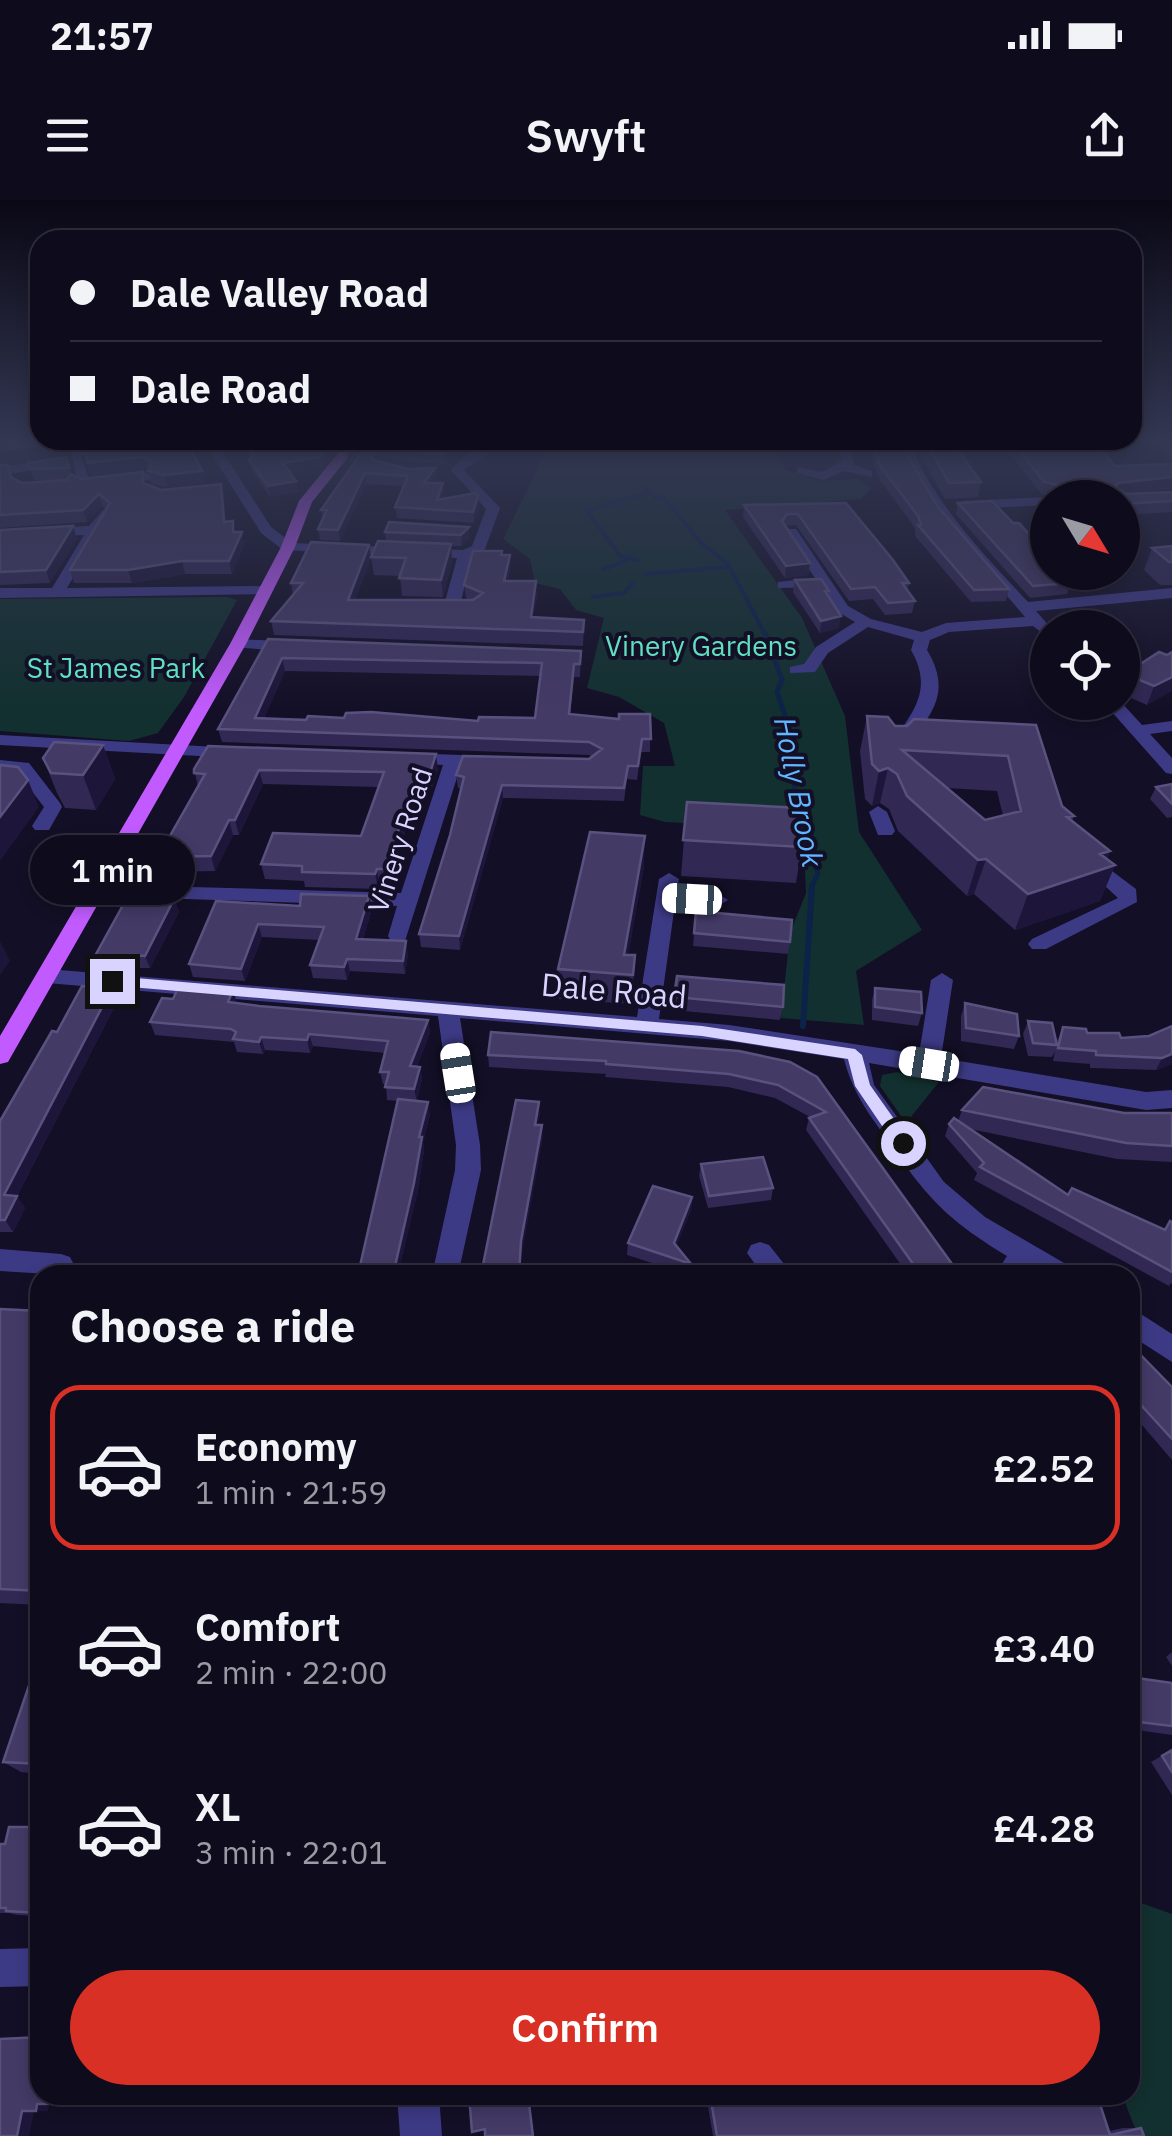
<!DOCTYPE html>
<meta charset="utf-8">
<style>
body{margin:0;font-family:"IBM Plex Sans",sans-serif;background:#1c1929;color:#f1f3f6;height:100vh;display:flex;flex-direction:column;font-size:38px;white-space:nowrap}
*{box-sizing:border-box;margin:0}
p{font-size:32px;color:#9b9ba3}
.icon{flex:none;width:55px;height:55px;fill:none;stroke:currentColor;stroke-width:2;stroke-linecap:round;stroke-linejoin:round}
.map{position:relative;flex:1;overflow:hidden}
.side{position:absolute;left:30px;top:1065px;width:1110px;height:840px;display:flex;flex-direction:column;background:#0e0b1c;border-radius:30px;box-shadow:0 5px 15px #0003,0 0 0 2px #2e2b3b}
.side>*{flex:none}
.top-card{position:absolute;left:30px;top:30px;width:1112px;height:220px;border-radius:30px;box-shadow:0 5px 15px #0003,0 0 0 2px #2e2b3b;display:grid;align-content:center;height:220px;padding:0 40px;background:#0e0b1c}
.needle{width:65px;rotate:128deg}
.controls{position:absolute;left:1030px;top:280px;display:grid;gap:20px}
.controls a{display:grid;place-items:center;width:110px;height:110px;border-radius:50%;background:#0e0b1c;box-shadow:0 5px 15px #0003,0 0 0 2px #2e2b3b;font-size:50px}
.end{position:absolute;width:45px;height:45px;margin:-22px;border:12px solid #d9d4ff;background:#111;box-shadow:0 0 0 5px #111}
.from{border-radius:50%}
.bubble{position:absolute;height:70px;border-radius:35px;background:#0e0b1c;box-shadow:0 5px 15px #0003,0 0 0 2px #2e2b3b;font-size:32px;font-weight:600;line-height:70px;text-align:center}
.car{position:absolute;width:30px;height:60px;margin:-30px -15px;border-radius:12px;box-shadow:0 0 8px 2px #0007;background:linear-gradient(#fff 24%,#345 0 40%,#fff 0 76%,#345 0 86%,#fff 0)}
.top-card b{display:flex;align-items:center;gap:35px;height:95px;font-size:38px}
.top-card b+b{border-top:2px solid #2e2b3b}
.top-card i{width:25px;height:25px;background:#f1f3f6}
ul{padding:0;list-style:none}
li{display:flex;align-items:center;gap:30px;height:165px;margin:0 20px 15px;padding:0 20px;border:5px solid transparent;border-radius:30px}
li div{flex:1}
li b{display:block;font-size:38px}
li em{font-style:normal;font-weight:600}
li.on{border-color:#d93025}
li>.icon{width:90px;height:90px;stroke-width:1.5}
h2{padding:0 40px;font-size:45px;line-height:120px}
.button{display:flex;gap:20px;margin-top:auto;padding:20px 40px}
.button a{flex:1;height:115px;border-radius:60px;background:#d93025;color:#fff;font-size:40px;font-weight:600;line-height:115px;text-align:center}
.status{display:flex;justify-content:space-between;align-items:center;height:70px;padding:0 50px;background:#0e0b1c;direction:ltr}
.status svg{height:28px;fill:currentColor}
header{display:flex;justify-content:space-between;align-items:center;height:130px;padding:0 40px;background:#0e0b1c;font-size:45px;font-weight:600}
.map>svg:first-child{display:block}
</style>
<div class="status"><b>21:57</b><svg viewBox="0 0 49 12"><path d="M0 12V9h3v3zM5 12V6h3v6zM10 12V3h3v9zM15 12V0h3v12zM26 1h20v11H26zM47 4h2v5h-2z"/></svg></div>
<header><svg class="icon" aria-label="menu" viewBox="0 0 24 24"><path d="M4 6h16M4 12h16M4 18h16"/></svg>Swyft<svg class="icon" aria-label="share" viewBox="0 0 24 24"><path d="M12 15V3M7 8l5-5 5 5M5 13v7h14v-7"/></svg></header>
<div class="map">
<svg width="1172" height="1936" viewBox="0 0 1172 1936">
<rect width="100%" height="100%" fill="#130f26"/>
<path fill="#12302f" d="M552 240H770L786 270 821 281 858 279 871 288 861 299 725 310 802 418 845 516 859 632 922 730 856 771 864 825 781 818 790 733 806 693 803 629 665 622 640 615 643 566H675L664 523 619 497 587 488 604 418 576 410 560 389 535 383 530 359 503 339Z
M227 397 237 400 184 497 158 533 129 541 0 531V399Z
M897 872 939 882 906 923 880 886 882 875Z
M1130 1699 1172 1714V1936H1138L1122 1895H1130Z"/>
<g fill="none" stroke-linecap="round" stroke-linejoin="round">
<path stroke="#0c2248" stroke-width="4" d="M646 288 655 298 663 297 703 345 728 364 767 438
M638 360 620 356 587 311 650 292
M603 369 626 361
M645 374 728 367
M593 397 624 393 633 383"/>
<path stroke="#0c2248" stroke-width="5" d="M766 435 782 480 777 492 789 527 796 601 812 629 810 651 818 673 811 689"/>
<path stroke="#0c2248" stroke-width="6" d="M803 826 812 686"/>
<path fill="#3d3a85" fill-rule="evenodd" d="M203 240H215L271 327 292 343 463 350 472 346 486 309 451 270C463 255 490 240 509 240L464 270 500 308 485 349 472 356 460 405 452 410 444 405 457 358 283 350 261 333Z
M829 240H908C934 303 982 353 1028 402L1172 388V398L1036 411 1051 428 1045 435 1033 426 949 432 930 440 927 450C953 493 931 515 904 550H892L889 546C913 513 934 490 911 450L914 440 868 427 828 453 815 472 790 473V467L804 464 816 447 855 422 838 412 821 387 778 388V382L815 378 784 332 786 329H796L848 406 871 419 922 432 946 423 1025 417 939 316 898 247H850L854 265 872 271V277L844 271 823 280 797 273V267L822 272 842 261 837 247 829 246Z
M1033 240H1045V242L1039 246Z
M114 241 118 242V248L81 255 89 279 146 273 151 274V280L79 287 70 249Z
M59 259 65 263 64 266 0 275V267Z
M1048 297V305L963 309 956 305 963 301Z
M103 310 110 314 67 388 267 386 274 390 267 394 0 398V388H52L84 335 0 339V331L89 326Z
M238 439 298 442 306 447 298 452 232 447 230 444Z
M1103 502H1121L1142 525 1172 521V531L1150 534 1172 558V574L1166 573Z
M0 535 235 548 244 553 235 558 0 545Z
M399 553 494 556 503 561 494 566 461 565 405 741H391L388 736 397 706 155 698 145 692 155 686 401 693 443 565 393 562V554Z
M0 560 29 563 60 603 62 607 49 630H35L32 626 44 607 17 572 0 570Z
M878 606 887 612 895 631 892 635H878L869 612Z
M1084 650 1136 689 1137 702 1046 749H1032L1028 744 1032 739 1118 698 1077 660 1074 656Z
M669 673 679 679 677 691 718 694 728 700 718 706 675 704 659 819 729 825 919 854 931 780 942 773 953 780 941 858 1146 892 1172 890V908L1146 910 869 863 874 885 944 982 985 1017 1071 1067 1075 1075H1039L1028 1068 1023 1075H995L1007 1056C944 1018 925 995 884 935 866 910 852 890 844 859L729 841 460 818 480 945 481 970 458 1075H432L455 970 456 945 438 816 47 783 36 776 47 769 637 817 659 679Z
M760 1042 769 1045 793 1075H763L747 1053 751 1045Z
M0 1049 61 1054 70 1057 74 1065 64 1075 0 1071Z
M1130 1107 1172 1134V1162L1130 1135Z
M40 1748V1786L0 1787V1749Z
M397 1895H439L442 1936H400Z"/>
<path fill="#c25bff" fill-rule="evenodd" d="M349 240H362L312 302 295 347 246 444 8 862 0 864V836L230 444 281 347 299 301Z"/>
</g>
<path fill="#312854" fill-rule="evenodd" d="M110 240 202 271 205 283 167 287 151 284 149 270 147 269 92 275 82 246Z
M237 240H344L322 267 290 273 298 292 270 297 252 270 250 259Z
M357 240H499L482 245 464 243 445 264 383 259 379 262 408 269 435 268 436 279 433 283 444 294 442 299 479 307 474 323 397 318 395 307 404 286 366 284 340 341 320 340 318 329 322 320 321 310 355 261 349 262 347 252Z
M872 240 938 307 1009 389 1006 401 971 402 915 336V328L878 277 870 251Z
M912 240H951L981 282 978 297 945 299Z
M1161 240H1172V288L1124 293 1126 294 1172 292V312L1122 315V298H1053L1041 294 1009 252 1012 241 1115 266 1166 265Z
M66 257 71 275 81 279 147 284 161 290 221 284 226 322 235 332H242L244 345 232 374H185L132 383H74L70 370 106 309 102 306 87 322 0 328V265L12 277 22 283 67 280H34L30 269Z
M846 303 909 383 907 390 915 401 912 413 885 415 873 399 849 401 796 325 785 326 810 363 808 375 785 378 743 317 744 305Z
M958 303 1013 323 1042 349 1041 352 1071 383 1067 394 1030 398 956 314Z
M469 327V338L462 346H451L452 362 443 397 402 396 400 376 374 375 371 357 386 341 385 332Z
M0 330 77 339 50 383 0 385Z
M369 345 371 358 355 400H470L466 398 464 385 502 355H510V368L508 381 537 395 533 417 584 420 583 446 274 435 271 421 293 395 291 383Z
M1172 346V385H1160L1144 370 1152 348Z
M795 380 829 391 828 396 839 428 820 433 793 392Z
M268 439 581 451 580 477H574L570 514 619 519 650 514V552H641L637 580 627 579 624 601 503 598 460 750 421 747 419 734 450 635 461 589 458 588 456 575 589 559 592 557 589 555 222 542 218 529ZM285 471 541 476 535 518 478 521 264 518Z
M1172 452 1147 505 1122 494V480L1125 474Z
M867 516 895 526 1036 525 1062 606 1074 616 1072 621 1110 651 1107 659 1115 665 1100 701 1015 730 974 694 967 696 898 631 889 609 880 603 872 606 865 599 860 551ZM947 588 997 591 1003 616 985 620Z
M103 545 115 579 96 610 65 608 57 593 43 558Z
M194 569H438L432 587H419L398 655 399 662 394 684H379L378 689 305 687 304 681 265 679 261 664 361 636 378 587 263 584 239 635H233L215 671 164 672 158 657 198 587Z
M1172 584V617L1167 618 1150 599 1156 587Z
M687 602 802 647 796 683 681 676Z
M644 666 628 755H635L632 804 559 799 558 769Z
M369 696 372 709 363 739 408 754 405 774 350 771 347 780 313 778 310 765 320 740 262 737 245 781 193 777 189 764 216 701 300 706Z
M174 699 179 712 150 768H134L132 772 100 769 95 756Z
M696 711 790 742 788 754 693 746Z
M677 776 783 807 780 820 673 810Z
M875 788 922 813 918 826 872 820V800Z
M118 800 17 996 25 1008 13 1032H0V921L57 832Z
M237 803 259 806 428 820 430 833 417 866 420 867 422 879 417 901 430 914 423 942 424 950 417 996 360 1066 398 901 387 900 386 884H383L380 872 385 853 313 846 310 853 265 850 263 854 237 852 234 842 155 835 150 822Z
M965 803 1019 836 1014 849 961 841V816Z
M1028 821 1057 841 1063 827 1087 833 1121 838 1149 836 1172 826V864L1156 870 1090 868V864L1053 861 1055 851 1052 857 1028 856 1023 834Z
M488 855 790 862 960 1075H908L806 930 809 918 810 917 775 898 728 887 605 877 606 874 489 867Z
M962 910 1172 913V962L1117 959 970 929 1068 995 1164 1030 1170 1021 1172 1022V1084L1171 1083 1169 1086 974 980 977 973 945 936 949 924 958 921Z
M701 964 773 988 771 1000 708 1008 699 976Z
M692 997 691 1010 676 1046 700 1075 674 1070 627 1055 628 1043Z
M0 1109 40 1111V1405L0 1403Z
M1130 1144 1172 1187V1260L1130 1211Z
M1172 1452V1466L1166 1457Z
M40 1453V1574L21 1572 3 1562Z
M1130 1477 1172 1483V1535L1130 1529Z
M1172 1550V1595L1151 1562Z
M40 1629V1716L17 1715 9 1713H0V1644H5Z
M706 1895H1097L1109 1931 1123 1928H1141L1144 1936H713Z"/>
<path fill="#1d163a" d="M63 240H98L69 245 66 254 0 263V250Z
M334 240H344L322 267 285 274 283 263Z
M457 240H464V243L445 264 444 254Z
M481 240H499L482 245Z
M364 249 365 259 349 262 347 252Z
M381 249 383 259 372 266 371 256Z
M143 257 147 269 92 275 88 263Z
M435 268 436 279 425 293 424 283Z
M202 271 205 283 167 287 164 275Z
M365 273 366 284 340 341 338 330Z
M1172 277V287L1115 294V287L1118 283Z
M296 281 298 292 270 297 268 286Z
M443 283 444 294 438 311 437 300Z
M221 284 224 296 227 335 224 322Z
M99 294 102 306 87 322 83 310Z
M478 296 479 307 474 323 473 312Z
M73 326 77 339 50 383 46 370Z
M469 327V338L462 346 461 335Z
M242 332 244 345 232 374 229 361Z
M451 344 452 362 443 397 441 380Z
M369 345 371 358 350 414 348 400Z
M510 355V368L505 394 504 381Z
M182 361 185 374 132 383 128 370Z
M810 363 808 375 785 378 786 366Z
M536 381 537 395 531 431V417Z
M841 416 839 428 820 433 821 421Z
M282 458 285 471 258 531 255 518Z
M1172 477V491L1147 505 1154 486Z
M103 545 115 579 96 610 83 575Z
M436 554 438 569 432 587 430 573Z
M888 568 880 603 872 606 879 571Z
M259 570 263 584 239 635 235 620Z
M417 572 419 587 398 655 399 662 394 684 392 669 393 647Z
M28 580 39 607 0 661V617Z
M502 585 503 598 460 750 459 736Z
M229 620 233 635 215 671 211 656Z
M645 636 644 666 625 774 624 755Z
M1110 651 1102 670 1115 665 1100 701 1015 730 1028 694 1100 654Z
M986 659 974 694 967 696 978 660Z
M377 669 379 684 378 689 375 674Z
M369 696 372 709 359 752 356 739Z
M174 699 179 712 150 768 145 756Z
M258 724 262 737 245 781 241 769Z
M0 741 10 761 0 775Z
M406 741 408 754 405 774 403 761Z
M129 755 134 768 132 772 127 759Z
M635 755 634 785 632 804 633 775Z
M347 759 350 771 347 780 344 767Z
M112 788 118 800 11 1007 4 995Z
M233 790 237 803 228 802Z
M428 820 430 833 412 878 410 866Z
M309 834 313 846 310 853 307 840Z
M261 837 265 850 263 854 259 842Z
M1172 854V864L1156 870 1162 858Z
M420 867 422 879 417 902 414 889Z
M428 902 430 914 423 942 424 950 417 996 398 1075H393L419 937Z
M539 902 540 915 535 937V925Z
M542 925 543 938 522 1053 520 1075H519L521 1041Z
M17 996 25 1008 13 1032 5 1020Z
M692 997 691 1010 673 1055 674 1043Z
M37 1627 40 1629V1649L32 1645Z
M37 1904H49L48 1911H36Z
M22 1911H34L29 1936H17Z"/>
<path fill="#433a66" stroke="#5a527e" stroke-width="2.5" fill-rule="evenodd" d="M29 240H63L62 242 0 250V246L29 242Z
M110 240H186L202 271 164 275 148 271 152 262 143 257 88 263 82 246Z
M242 240H334L320 257 283 263 296 281 268 286 249 260 254 256Z
M357 240H457L444 254 381 249 371 256 374 260 408 269 435 268 424 283H443L437 300 476 293 478 296 473 312 395 307 408 276 365 273 338 330 318 329 327 310H321L364 249 347 252Z
M872 240H898L938 307 1009 389 974 390 918 325 921 324 918 316 880 266Z
M924 240H951L981 282 949 283Z
M1167 240H1172V260V259Z
M1012 241 1026 246 1102 250 1115 266 1172 264V277L1118 283 1115 287 1126 294 1172 292V301L1122 304V298H1056L1054 295 1057 285 1044 282Z
M66 257 69 268 30 269 28 263Z
M0 265H8L11 277 22 283 67 280 71 274 81 279 143 272V283L161 290 221 284 224 322 233 321V332H242L229 361H182L128 370H70L110 303 99 294 83 310 0 315Z
M992 301 1013 323H1019L1042 349H1038L1048 358V372H1061L1071 383 1033 386 958 303Z
M846 303 893 360 909 383H902L915 401 888 403 875 387 851 389 798 314H787L782 321 810 363 786 366 744 305Z
M389 322 469 327 461 335 385 332Z
M73 326 46 370 0 372V330Z
M378 341 451 344 441 380 399 378 406 358 371 357Z
M311 342 369 345 348 400H473L483 393 464 385 473 351H502L501 355H510L504 381H536L531 417 584 420 583 432 271 421 303 383H291Z
M1172 346V362H1169L1152 348Z
M821 379 829 391H825L841 416 821 421 795 380Z
M268 439 581 451 580 464H574L569 514 619 519V514H650L651 539H642L638 566H628L624 588 502 585 459 736 419 734 450 635 464 577 456 575 463 556 589 559 602 549 589 542 218 529ZM282 458 542 463 535 518 479 517 478 521 371 512 346 513 344 518 308 516 306 520 255 518Z
M1159 452 1167 455 1172 452V477L1154 486 1125 474Z
M867 516 888 517 895 526H907L914 519 1036 525 1062 606 1074 616 1067 617 1110 651 1100 654 1115 665 1028 694 986 659 978 660 907 596 897 574 888 568 879 571 872 564ZM902 550 1008 556 1021 611 985 620Z
M54 542 103 545 83 575 51 573 43 558Z
M208 546 436 554 430 573 417 572 393 647H397L392 669H377L375 674 302 672V666L261 664 273 633 361 636 384 572 259 570 235 620H229L211 656 158 657 205 574 194 573V569Z
M0 565 18 567 28 580 0 617Z
M1172 584V604L1156 587Z
M687 602 801 608 802 647 683 640Z
M590 632 645 636 624 755H635L633 775 558 769Z
M301 694 369 696 356 739 406 741 403 761 347 759 344 767 310 765 324 727 258 724 241 769 189 764 216 701 300 706Z
M128 696 174 699 145 756 129 755 127 759 95 756Z
M696 711 792 720 790 742 694 733Z
M677 776 784 785 783 807 674 797Z
M82 786 112 788 4 995 17 996 5 1020H0V921L52 831 57 832Z
M179 786 233 790 228 802 259 806 428 820 410 866 420 867 414 889 385 887 389 872H380L388 841 309 834 307 840 261 837 259 842 233 839 236 832 231 829 150 822 162 798 173 799Z
M875 788 921 792 922 813 875 807Z
M965 803 1017 814 1019 836 966 828Z
M1028 821 1052 823 1057 845 1033 843Z
M1172 826V854L1162 858 1096 855V851L1058 848 1063 827 1086 829 1087 833H1119L1121 838 1149 836Z
M491 832 739 851 790 862 817 877 960 1075H921L809 918 826 912 778 885 729 874 606 864V861L488 855Z
M983 887 1124 913H1172V946L1126 943 962 910Z
M398 899 428 902 419 937H422L414 983 393 1075H342L345 1065 360 1066Z
M516 900 539 902 535 925H542L521 1041 519 1075H481Z
M954 918 1068 995 1072 988 1165 1030 1170 1021 1172 1022V1072L980 967 984 963 949 924Z
M763 957 773 988 709 996 701 964Z
M653 986 692 997 674 1043 700 1075H665L688 1063 628 1043Z
M851 1065 861 1075H834Z
M0 1109 40 1111V1391L0 1389Z
M1130 1144 1172 1187V1239L1130 1193Z
M1130 1327 1136 1340 1130 1341Z
M40 1453V1564L3 1562Z
M1130 1477 1172 1483V1526L1130 1521Z
M1172 1550V1572L1162 1556Z
M9 1627H37L32 1645 40 1644V1713L6 1711V1708H0V1644H5Z
M40 1837V1895H348L347 1900 37 1904 36 1911H22L17 1936H0V1839Z
M469 1895H528L533 1936H485V1929L472 1932Z
M710 1895H1097L1110 1935 1141 1928 1144 1936H717Z"/>
<linearGradient id="sky" x2="0" y2="1"><stop stop-color="#0a0815"/><stop offset="0.47" stop-color="#333752"/><stop offset="1" stop-color="#333752" stop-opacity="0"/></linearGradient>
<rect width="1172" height="511" fill="url(#sky)"/>
<path fill="#d9d4ff" d="M112 776 702 826 855 849 862 855 870 885 911 943 903 949 897 948 855 886 848 859 702 836 107 785V778Z"/>
<g text-anchor="middle" stroke-width="8" stroke-linejoin="round" paint-order="stroke">
<g font-size="28" fill="#5fe0c0" stroke="#130f26">
<text x="701" y="456">Vinery Gardens</text>
<text x="116" y="478">St James Park</text>
</g>
<g font-size="28" fill="#d9d4ff" stroke="#130f26">
<text transform="translate(400 640) rotate(-72)" y="10">Vinery Road</text>
</g>
<g font-size="30" font-style="italic" fill="#62b6ff" stroke="#130f26">
<text transform="translate(798 592) rotate(79)" y="10">Holly Brook</text>
</g>
<g font-size="32" fill="#d9d4ff" stroke="#130f26">
<text transform="translate(614 791) rotate(5)" y="11">Dale Road</text>
</g>
</g>
</svg>
<div class="controls">
<a><svg class="needle" viewBox="-14 -14 28 28"><path d="M0-13l5 13h-10z" fill="#e53935"/><path d="M0 13l5-13h-10z" fill="#9b9ba3"/></svg></a>
<a><svg class="icon" aria-label="locate" viewBox="0 0 24 24"><circle cx="12" cy="12" r="6"/><path d="M12 2v4M12 18v4M2 12h4M18 12h4"/></svg></a>
</div>
<i class="end from" style="left:903px;top:943px"></i>
<i class="end" style="left:112px;top:781px"></i>
<div class="bubble" style="left:30px;top:635px;width:165px">1 min</div>
<i class="car" style="left:692px;top:699px;rotate:273deg"></i>
<i class="car" style="left:929px;top:864px;rotate:279deg"></i>
<i class="car" style="left:458px;top:873px;rotate:351deg"></i>
<div class="top-card">
<b><i class="from"></i>Dale Valley Road</b>
<b><i></i>Dale Road</b>
</div>
<section class="side">
<h2>Choose a ride</h2>
<ul>
<li class="on"><svg class="icon" aria-label="car" viewBox="0 0 24 24"><path d="M5 17H2v-5l4-1 3-4h7l3 4 3 1v5h-3M9 17h6M6 11h13"/><circle cx="7" cy="17" r="2"/><circle cx="17" cy="17" r="2"/></svg><div><b>Economy</b><p>1 min · 21:59</p></div><em>£2.52</em></li>
<li><svg class="icon" aria-label="car" viewBox="0 0 24 24"><path d="M5 17H2v-5l4-1 3-4h7l3 4 3 1v5h-3M9 17h6M6 11h13"/><circle cx="7" cy="17" r="2"/><circle cx="17" cy="17" r="2"/></svg><div><b>Comfort</b><p>2 min · 22:00</p></div><em>£3.40</em></li>
<li><svg class="icon" aria-label="car" viewBox="0 0 24 24"><path d="M5 17H2v-5l4-1 3-4h7l3 4 3 1v5h-3M9 17h6M6 11h13"/><circle cx="7" cy="17" r="2"/><circle cx="17" cy="17" r="2"/></svg><div><b>XL</b><p>3 min · 22:01</p></div><em>£4.28</em></li>
</ul>
<div class="button"><a>Confirm</a></div>
</section>
</div>
